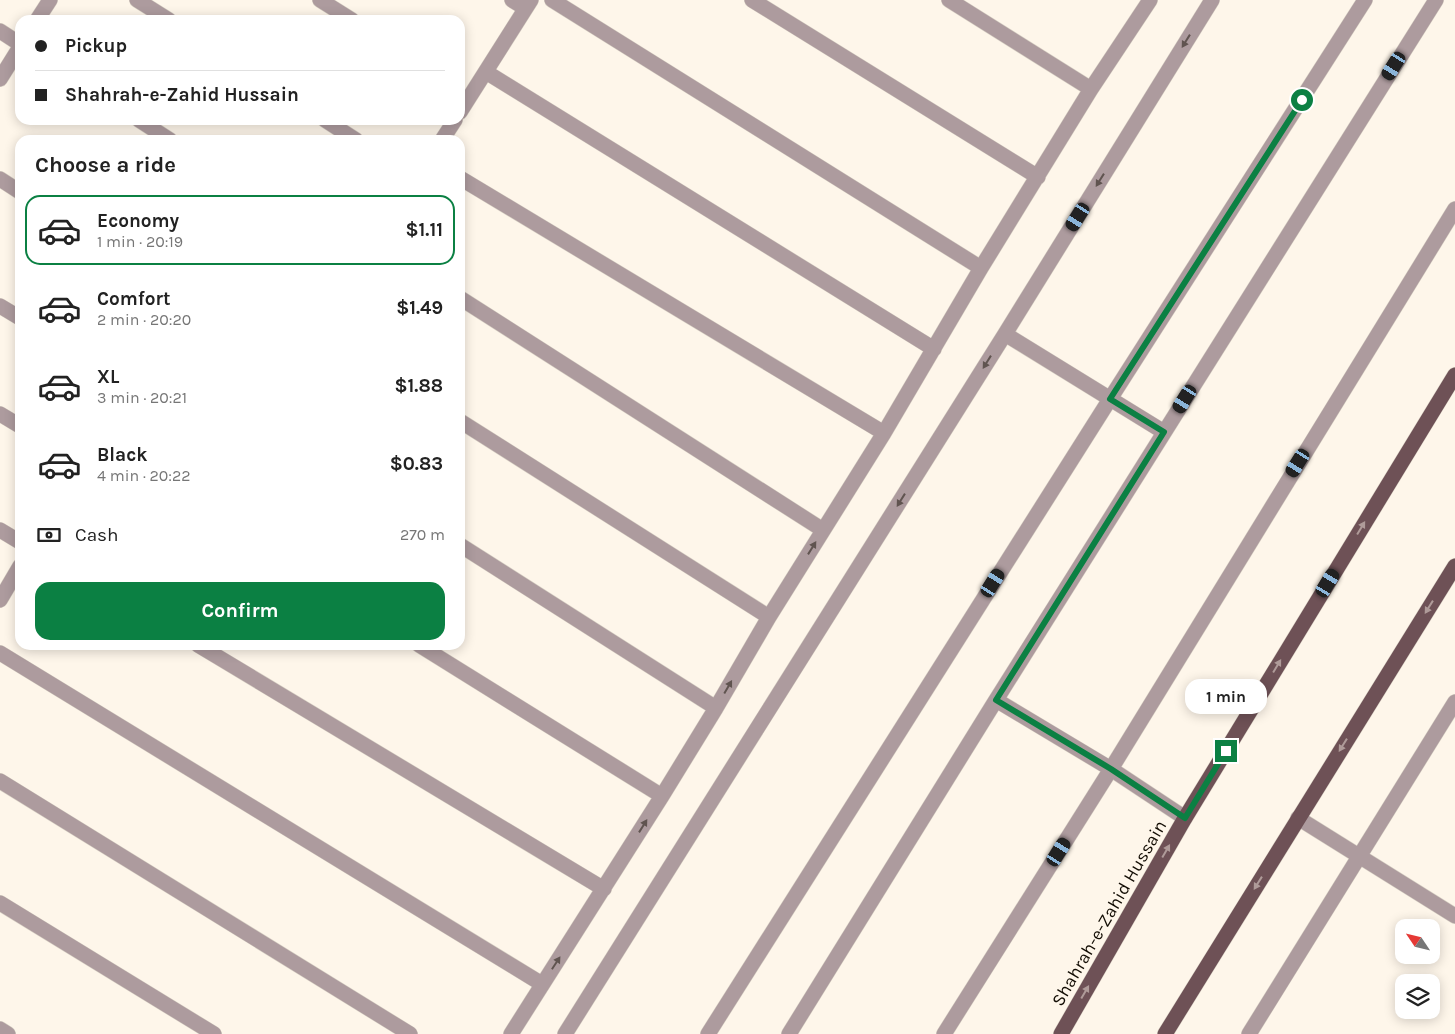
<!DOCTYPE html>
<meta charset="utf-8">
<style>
body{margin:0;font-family:Karla,sans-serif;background:#f6f6f6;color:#222;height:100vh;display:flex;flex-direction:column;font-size:19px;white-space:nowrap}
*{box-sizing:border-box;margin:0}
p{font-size:16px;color:#767676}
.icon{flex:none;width:28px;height:28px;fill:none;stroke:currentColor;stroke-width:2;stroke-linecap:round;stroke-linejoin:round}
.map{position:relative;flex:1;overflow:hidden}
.side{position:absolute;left:15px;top:135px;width:450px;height:515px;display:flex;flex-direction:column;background:#fff;border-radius:15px;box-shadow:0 2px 12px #0003}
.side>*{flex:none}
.guide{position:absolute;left:15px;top:15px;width:450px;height:110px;border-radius:15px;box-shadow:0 2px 12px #0003;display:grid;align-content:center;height:110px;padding:0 20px;background:#fff}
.needle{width:32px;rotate:305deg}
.tools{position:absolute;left:1395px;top:919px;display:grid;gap:10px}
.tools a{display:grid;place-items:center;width:45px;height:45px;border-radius:10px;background:#fff;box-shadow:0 2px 12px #0003;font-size:25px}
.end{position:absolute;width:22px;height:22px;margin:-11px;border:6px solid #0b8043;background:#fff;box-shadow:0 0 0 2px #fff}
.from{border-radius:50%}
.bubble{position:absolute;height:35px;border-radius:15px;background:#fff;box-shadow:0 2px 12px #0003;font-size:16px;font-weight:700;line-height:35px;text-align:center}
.car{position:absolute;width:15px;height:30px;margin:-15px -8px;border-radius:6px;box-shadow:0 0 4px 1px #0007;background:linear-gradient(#222 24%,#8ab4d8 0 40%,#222 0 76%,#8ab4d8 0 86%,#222 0)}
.guide b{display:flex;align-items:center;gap:18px;height:48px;font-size:19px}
.guide b+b{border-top:1px solid #e0e0e0}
.guide i{width:12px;height:12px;background:#222}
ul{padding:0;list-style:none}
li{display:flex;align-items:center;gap:15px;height:70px;margin:0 10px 8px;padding:0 10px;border:2px solid transparent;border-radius:15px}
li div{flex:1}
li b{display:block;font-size:19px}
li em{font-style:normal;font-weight:700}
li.selected{border-color:#0b8043}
li>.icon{width:45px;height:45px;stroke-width:1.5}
h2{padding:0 20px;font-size:22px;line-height:60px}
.pay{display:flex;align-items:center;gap:12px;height:55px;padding:0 20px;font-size:19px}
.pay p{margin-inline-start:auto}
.button{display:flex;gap:10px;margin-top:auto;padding:10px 20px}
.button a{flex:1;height:58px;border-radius:15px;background:#0b8043;color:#fff;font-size:20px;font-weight:700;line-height:58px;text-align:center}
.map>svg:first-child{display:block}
</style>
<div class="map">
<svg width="1455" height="1034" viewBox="0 0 1455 1034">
<rect width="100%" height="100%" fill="#fef6ea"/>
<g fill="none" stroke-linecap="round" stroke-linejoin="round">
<defs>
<path id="minor" d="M137 0 169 20
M320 0 352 20
M512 0 525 8
M552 0 981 268
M752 0 1038 177
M949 0 1091 89
M37 20 50 0
M0 31 20 44
M486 72 934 349
M0 79 20 47
M460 112 531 0
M139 120 170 140
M325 120 356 140
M442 140 455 120
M460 178 884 433
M0 179 20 192
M460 298 823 530
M0 306 20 318
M1005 334 1164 432
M0 414 20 426
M460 421 769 617
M0 530 20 542
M460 545 716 708
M0 600 20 566
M198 645 604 889
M419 645 662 796
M0 653 542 984
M0 781 410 1034
M1185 818 1111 769 996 700 1436 0
M1298 818 1455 916
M0 903 214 1034
M0 1029 8 1034
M511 1034 662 796 716 708 769 617 884 433 981 268 1091 89 1150 0
M565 1034 1005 334 1212 0
M708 1034 1110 399 1365 0
M789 1034 996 700
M944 1034 1111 769 1455 209
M1249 1034 1455 702"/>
<path id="major" d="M1061 1034 1185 818 1455 375
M1165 1034 1455 566"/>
</defs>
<use href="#minor" stroke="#d8d1c5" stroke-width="16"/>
<use href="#major" stroke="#d8d1c5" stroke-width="16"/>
<use href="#minor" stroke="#ad9b9e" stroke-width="15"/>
<use href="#major" stroke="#6e5156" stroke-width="15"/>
</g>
<defs><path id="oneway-solid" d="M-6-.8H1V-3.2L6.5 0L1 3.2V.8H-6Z" transform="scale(1.25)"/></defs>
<g fill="#605450">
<use href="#oneway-solid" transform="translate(1186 41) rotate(122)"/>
<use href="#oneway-solid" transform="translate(1100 180) rotate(122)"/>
<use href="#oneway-solid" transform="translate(987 362) rotate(122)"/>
<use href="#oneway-solid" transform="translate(901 500) rotate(122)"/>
<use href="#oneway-solid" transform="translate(812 548) rotate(-58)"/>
<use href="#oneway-solid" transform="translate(728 687) rotate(-60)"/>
<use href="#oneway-solid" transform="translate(643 826) rotate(-58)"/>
<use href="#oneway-solid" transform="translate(556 963) rotate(-57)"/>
</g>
<g fill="#af9b99">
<use href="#oneway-solid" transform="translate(1361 528) rotate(-59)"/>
<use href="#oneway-solid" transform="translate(1429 607) rotate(122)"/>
<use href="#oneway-solid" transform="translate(1277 666) rotate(-59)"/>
<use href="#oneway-solid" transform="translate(1343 745) rotate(122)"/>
<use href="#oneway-solid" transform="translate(1166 851) rotate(-60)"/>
<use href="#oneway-solid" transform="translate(1258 883) rotate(122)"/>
<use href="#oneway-solid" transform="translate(1085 992) rotate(-60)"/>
</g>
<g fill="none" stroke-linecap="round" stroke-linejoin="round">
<path stroke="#0b8043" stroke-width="6" d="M1226 751 1185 818 1111 769 996 700 1164 432 1110 399 1302 100"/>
</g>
<g text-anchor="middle" stroke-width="5" stroke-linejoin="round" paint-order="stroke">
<g font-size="18" fill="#120c03" stroke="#fef6ea">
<text transform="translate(1109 913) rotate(-60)" y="6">Shahrah-e-Zahid Hussain</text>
</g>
</g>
</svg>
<div class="tools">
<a><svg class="needle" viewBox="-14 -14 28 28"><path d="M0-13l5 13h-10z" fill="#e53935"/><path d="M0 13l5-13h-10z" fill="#767676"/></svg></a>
<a><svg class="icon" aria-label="layers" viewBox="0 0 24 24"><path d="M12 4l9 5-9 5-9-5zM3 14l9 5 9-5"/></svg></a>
</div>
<i class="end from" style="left:1302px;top:100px"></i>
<i class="end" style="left:1226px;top:751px"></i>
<div class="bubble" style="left:1185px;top:679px;width:82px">1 min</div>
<i class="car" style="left:1394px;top:66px;rotate:212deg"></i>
<i class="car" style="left:1078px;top:217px;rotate:212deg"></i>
<i class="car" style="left:1185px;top:399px;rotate:212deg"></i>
<i class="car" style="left:1298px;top:463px;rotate:212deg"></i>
<i class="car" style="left:993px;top:583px;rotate:32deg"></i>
<i class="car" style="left:1328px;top:583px;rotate:31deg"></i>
<i class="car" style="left:1059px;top:852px;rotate:32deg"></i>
<div class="guide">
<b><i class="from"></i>Pickup</b>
<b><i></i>Shahrah-e-Zahid Hussain</b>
</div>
<section class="side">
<h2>Choose a ride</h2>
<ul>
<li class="selected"><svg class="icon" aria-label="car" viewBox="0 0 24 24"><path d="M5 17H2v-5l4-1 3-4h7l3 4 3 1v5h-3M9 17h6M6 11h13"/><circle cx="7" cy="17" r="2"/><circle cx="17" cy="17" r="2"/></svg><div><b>Economy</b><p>1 min · 20:19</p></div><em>$1.11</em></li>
<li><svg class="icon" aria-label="car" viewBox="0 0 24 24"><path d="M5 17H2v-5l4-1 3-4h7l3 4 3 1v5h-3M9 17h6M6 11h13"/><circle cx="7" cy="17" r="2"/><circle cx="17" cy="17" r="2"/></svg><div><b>Comfort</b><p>2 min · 20:20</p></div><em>$1.49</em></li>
<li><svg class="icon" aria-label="car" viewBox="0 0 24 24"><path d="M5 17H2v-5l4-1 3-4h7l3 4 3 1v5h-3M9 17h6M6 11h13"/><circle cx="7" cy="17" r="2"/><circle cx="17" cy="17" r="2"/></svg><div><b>XL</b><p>3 min · 20:21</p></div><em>$1.88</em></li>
<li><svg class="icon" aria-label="car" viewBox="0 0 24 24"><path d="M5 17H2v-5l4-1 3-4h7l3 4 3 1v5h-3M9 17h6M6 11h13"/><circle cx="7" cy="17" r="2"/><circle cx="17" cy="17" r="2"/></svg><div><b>Black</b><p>4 min · 20:22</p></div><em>$0.83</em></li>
</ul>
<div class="pay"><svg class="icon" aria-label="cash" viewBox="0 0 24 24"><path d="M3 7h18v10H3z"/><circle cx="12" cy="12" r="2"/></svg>Cash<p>270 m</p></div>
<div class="button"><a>Confirm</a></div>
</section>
</div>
